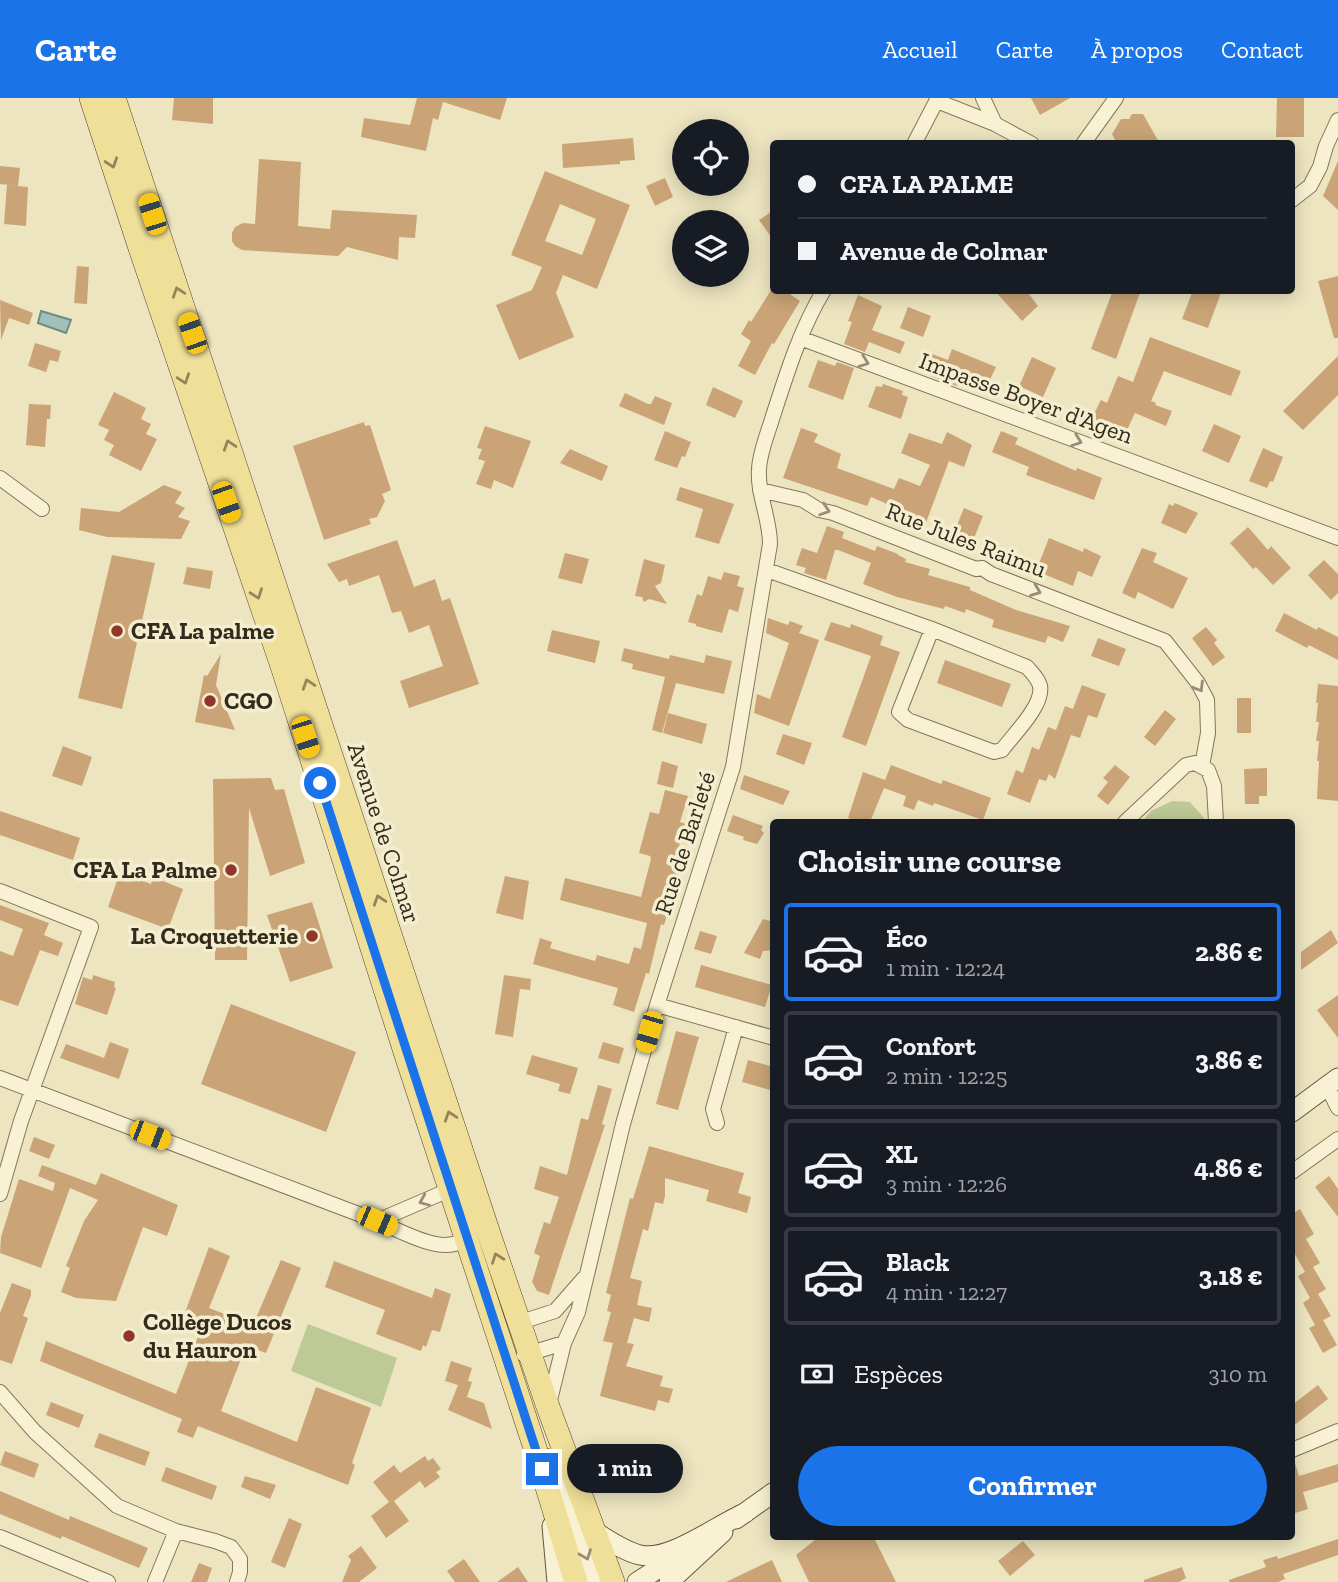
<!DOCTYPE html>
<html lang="fr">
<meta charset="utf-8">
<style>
body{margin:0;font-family:"Zilla Slab",serif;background:#20242c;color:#f1f3f6;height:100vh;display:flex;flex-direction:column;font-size:26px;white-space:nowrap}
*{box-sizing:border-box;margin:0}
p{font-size:23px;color:#9ea1a6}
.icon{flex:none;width:38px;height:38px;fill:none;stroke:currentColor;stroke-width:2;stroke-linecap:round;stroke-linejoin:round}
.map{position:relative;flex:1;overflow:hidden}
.side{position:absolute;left:770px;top:721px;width:525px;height:721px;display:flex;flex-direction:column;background:#171b24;border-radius:7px;box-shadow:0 4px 18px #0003}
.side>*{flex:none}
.banner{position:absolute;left:770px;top:42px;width:525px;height:154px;border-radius:7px;box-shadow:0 4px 18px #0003;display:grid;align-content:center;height:154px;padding:0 28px;background:#171b24}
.buttons{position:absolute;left:672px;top:21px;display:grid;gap:14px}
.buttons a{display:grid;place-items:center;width:77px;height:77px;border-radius:50%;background:#171b24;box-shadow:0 4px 18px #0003;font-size:35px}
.end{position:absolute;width:32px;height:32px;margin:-16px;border:9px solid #1a73e8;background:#fff;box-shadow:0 0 0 4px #fff}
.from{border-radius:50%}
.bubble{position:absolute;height:49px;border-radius:24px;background:#171b24;box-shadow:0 4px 18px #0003;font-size:23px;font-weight:700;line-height:49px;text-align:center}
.car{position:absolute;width:21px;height:42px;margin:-21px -10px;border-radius:9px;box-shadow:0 0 5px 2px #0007;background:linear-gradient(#f5c518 24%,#345 0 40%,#f5c518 0 76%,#345 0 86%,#f5c518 0)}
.banner b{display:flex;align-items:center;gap:24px;height:66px;font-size:26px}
.banner b+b{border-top:2px solid #363941}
.banner i{width:18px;height:18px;background:#f1f3f6}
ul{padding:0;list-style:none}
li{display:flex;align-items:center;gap:21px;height:98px;margin:0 14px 10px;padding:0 14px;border:4px solid #363941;border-radius:7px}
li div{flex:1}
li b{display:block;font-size:26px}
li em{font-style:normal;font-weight:700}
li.active{border-color:#1a73e8}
li>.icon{width:63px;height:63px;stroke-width:1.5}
h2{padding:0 28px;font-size:32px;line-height:84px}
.pay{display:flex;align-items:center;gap:18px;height:77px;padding:0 28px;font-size:26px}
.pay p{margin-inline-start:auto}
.cta{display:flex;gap:14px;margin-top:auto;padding:14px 28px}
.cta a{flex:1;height:80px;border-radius:42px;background:#1a73e8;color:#fff;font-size:28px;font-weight:700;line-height:80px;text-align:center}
header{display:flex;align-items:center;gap:42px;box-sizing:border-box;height:98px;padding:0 35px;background:#1a73e8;color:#fff}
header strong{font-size:33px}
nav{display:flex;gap:38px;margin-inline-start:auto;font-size:24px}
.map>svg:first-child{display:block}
</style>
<header>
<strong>Carte</strong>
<nav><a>Accueil</a><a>Carte</a><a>À propos</a><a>Contact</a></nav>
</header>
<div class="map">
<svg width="1338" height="1484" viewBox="0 0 1338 1484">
<rect width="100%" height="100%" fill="#ede5c0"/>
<path fill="#bdca95" d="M1172 703 1190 704 1204 720V724H1142L1151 713Z
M308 1226 397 1260 381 1309 291 1273Z"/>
<path fill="#a3bfba" stroke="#6b8c88" stroke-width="2" d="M41 213 71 222 66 235 38 225Z"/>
<path fill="#caa477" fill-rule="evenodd" d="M174 0H213V26L172 22Z
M417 0H507L500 22 443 4 438 22 433 20 426 53 361 39 364 20 410 27Z
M1031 0H1070L1040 17Z
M1277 0H1304V39H1276Z
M1132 16H1143L1160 46H1117L1112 36 1121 21H1129Z
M633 40 635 62 620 63V66L563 70 562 46Z
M259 61 301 64 298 128 330 131 332 112 417 117 415 140 399 139 398 162 347 149 338 158 242 152 235 148 232 143V135L235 129 243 125 255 126Z
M1338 63V112L1323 98Z
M0 68 20 70 18 88 0 86Z
M545 73 630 107 597 191 563 177 556 195 574 239 519 262 496 207 532 192 542 169 511 157ZM560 106 596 121 582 157 545 143Z
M665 80 673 99 655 108 646 88Z
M7 87 28 89 26 128 4 126Z
M774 112V143L759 122Z
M77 168 89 169 87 206 74 205Z
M1338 178V240H1334L1318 183Z
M771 192H784L800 203 774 246 772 245 755 277 738 268 751 243 741 236 749 222 751 224Z
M994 192H1026L1038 208 1022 223Z
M1113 192H1141L1116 261 1091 251Z
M1193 192H1222L1208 230 1182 221Z
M858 197 882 208 872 232 905 244 900 256 869 244 865 254 844 246 852 224 848 223Z
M0 202 33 215 29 227 9 220 1 242Z
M908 209 931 218 923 239 900 230Z
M1150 239 1241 273 1231 298 1164 273 1151 303 1156 305 1155 307 1172 313 1166 328 1135 315 1127 332 1120 329 1118 334 1092 320 1101 302 1107 305 1118 278 1133 284Z
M35 245 61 253 58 264 50 262 46 274 28 268Z
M952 251 996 269 985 292 966 285 964 289 958 286 957 288 931 278 933 273 927 270 932 256 948 262Z
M1338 258V297L1303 332 1283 313Z
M1032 259 1056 270 1043 299 1019 288Z
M818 262 835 268 837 264 854 270 843 302 808 289Z
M883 286 903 293 902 297 908 299 901 321 868 309 876 288 882 289Z
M713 289 743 303 735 320 706 307Z
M114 294 146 310 141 321 151 326 146 336 157 341 141 373 109 357 114 347 104 342 109 332 98 327Z
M625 295 648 306H651L655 298 672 305 664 327 619 308Z
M29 306 51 307 50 321H47L45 349 26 347Z
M364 324 365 328 370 327 391 392 382 396 385 403 377 419 369 421 371 426 324 442 293 348Z
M1214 326 1241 338 1229 365 1202 353Z
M485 328 531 343 513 390 494 382 491 391 476 386 485 363 478 361 482 351 477 350Z
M801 330 818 336 814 344 841 356 837 370 894 391 899 380 920 388 930 367 901 355 909 335 942 346 947 334 972 347 964 369 949 363 924 430 907 422 910 416 871 399 867 408 783 380Z
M665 333 691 344 685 359 682 358 677 370 654 362Z
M1001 333 1018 340 1015 346 1076 373 1077 370 1102 380 1094 402 1026 377 1029 369 992 354Z
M1263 350 1283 359 1273 384 1270 383 1267 390 1249 383Z
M570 351 608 368 602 383 560 365Z
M164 387 182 394 175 405 185 410 178 419 190 423 181 441 107 439 79 432 81 410 119 414Z
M680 389 734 406 719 446 695 439 703 411 676 402Z
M1175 405 1198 415 1186 436 1161 425 1169 406 1173 408Z
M964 410 983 418 972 445 953 437Z
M827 428 844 434 842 440 875 453 877 448 898 456V457L906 461 905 464 930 471 928 477 970 489V492L1016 512 1070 528 1063 544 1048 538 1045 545 992 529 994 522 966 511 965 515 945 508 944 511 897 499 863 486 871 465 838 452H835L826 482 804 475 806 470 796 467 802 450 817 455Z
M1248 429 1268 452 1271 448 1291 470 1273 487 1256 469 1253 471 1230 445Z
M1049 440 1083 454 1084 450 1101 458 1092 479 1078 473 1073 488 1036 473Z
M397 442 414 489 435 481 442 503 450 500 479 586 409 610 400 583 443 568 429 527 409 535 401 513 392 515 379 477 349 488 347 481 339 484 327 466Z
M1142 450 1157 455 1153 464 1188 480 1173 511 1138 494 1135 501 1122 495Z
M565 455 589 461 582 486 558 480Z
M112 457 155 465 122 611 78 600Z
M644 461 665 467 661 485 655 488 667 506 649 501 644 504 642 499 635 498Z
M1324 462 1338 476V495L1331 502 1308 477Z
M187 469 213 473 210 491 183 486Z
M724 474 740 478 737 488 744 490 738 514 729 511 722 535 696 528V526L688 524 697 496 702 498 708 478 721 482Z
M1284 515 1317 532 1318 529 1338 539V562L1309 547 1307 550 1275 533Z
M768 520 788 527 790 523 803 528 799 535 819 542 789 628 754 615 757 596 770 601 789 545 766 535Z
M831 524 850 530 851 526 883 538 880 547 900 554 866 648 842 639 871 558 824 542Z
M1206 529 1217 542 1214 545 1225 559 1213 568 1192 540Z
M552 532 600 543 595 565 547 553Z
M1098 540 1126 551 1119 568 1091 558Z
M624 550 669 561 670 557 704 565 706 557 732 563 724 596 676 585 662 635 652 632 665 579 632 571 633 566 621 563Z
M221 556 216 587 235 632 195 624 204 577 207 578Z
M945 562 1011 586 1002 609 937 585Z
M1318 586 1338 588V703L1317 701 1319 663H1317L1319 643H1316L1319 624H1316L1318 605H1316Z
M1082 587 1106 596 1097 620 1088 617 1080 640 1071 637 1055 681 1049 676 1046 683 1039 681 1030 705 1007 696 1016 672 1023 675 1032 649 1039 652 1048 629 1056 632 1065 608 1073 611Z
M1237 600H1251V635H1237Z
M1165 612 1176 621 1155 648 1144 639Z
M668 615 707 626 702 646 663 635Z
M783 636 812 645 804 667 776 656Z
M63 648 92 659 82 688 52 678Z
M662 663 678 668 673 690 657 686Z
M891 667 941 686 943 682 991 700 983 722 934 705 933 708 918 702 914 712 903 708 906 698 884 690 870 724H860L848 720 863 674 885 682Z
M1115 667 1130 679 1108 707 1097 698 1108 684 1103 680Z
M1267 670V698H1259V706H1245L1244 671Z
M744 677 790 693 783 707 740 691Z
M271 680 275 692 284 691 305 765 270 778 249 710 247 862H215L213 681Z
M665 692 688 698 680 724 693 728 688 746 680 744 674 771 680 773 675 792 664 827 661 826 649 876 646 875 634 914 613 907 618 890 533 866 540 840 552 844 550 850 595 863 597 857 629 866 634 849 641 851 647 825 560 802 565 780 641 799 651 761 650 758 639 755 650 714 659 716Z
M0 713 80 740 73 762 0 737Z
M733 717 763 728 761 732 764 735 757 746 743 742 744 739 727 733Z
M120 774 151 786 153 779 183 791 168 831 108 809Z
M505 778 529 783 523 822 496 815Z
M312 804 333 870 290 884 267 817Z
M0 807 49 825 44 837 63 845 58 858 40 852 18 908 0 902V853L13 858 23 831 0 822Z
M763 821 774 824V852L763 853 760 861 744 855Z
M1331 832 1338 845 1301 872V854Z
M700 833 717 838 711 856 694 851Z
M701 867 772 887 765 909 695 889Z
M93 877 115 884 114 889 116 890 107 917 75 906 83 879 92 882Z
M504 877 531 881 530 892 520 891 513 939 495 936Z
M1338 897V940L1317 912Z
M231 906 356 954 326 1034 201 986Z
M676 933 699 939 678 1012 656 1006Z
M110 944 129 951 119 981 60 960 66 946 104 960Z
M603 944 624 950 619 966 598 960Z
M532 957 578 970 570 996 558 993 560 986 526 976Z
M748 962 774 969V993L742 984Z
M598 987 612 991 602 1026 605 1027 549 1197 537 1193 532 1184 540 1158 534 1155 544 1124 550 1126 559 1099 534 1091 540 1068 567 1077 581 1020 588 1022Z
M34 1039 55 1047 49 1061 29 1053Z
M649 1048 744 1075 738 1095 751 1099 747 1115 706 1103 709 1092 665 1080V1098L663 1106 655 1104 648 1133 643 1131 630 1180 642 1183 637 1207 652 1210 649 1224 634 1220 627 1245 634 1246 626 1268 663 1278 660 1288 673 1291 669 1305 658 1302 655 1313 600 1298 613 1245 603 1243 611 1214 607 1213 611 1197 606 1195 630 1100 633 1101Z
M42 1067 96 1087 101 1075 178 1107 167 1138 143 1129 116 1203 76 1200 61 1194 70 1170 66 1168 84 1123 98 1102 70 1090 41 1170 0 1155 1 1139 19 1081 53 1093 55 1085 38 1078Z
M1329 1078 1338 1091V1119L1315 1089Z
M1300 1111 1314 1136 1306 1141 1320 1165 1313 1169 1326 1191 1318 1196 1331 1218 1323 1222 1337 1247 1323 1255 1309 1230 1315 1227 1303 1205 1310 1200 1298 1178 1305 1174 1292 1151V1116Z
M209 1149 230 1158 209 1210 253 1227 281 1162 301 1170 266 1255 246 1248 221 1313 297 1344 316 1289 371 1310 352 1365 355 1367 348 1387 198 1328 193 1340 177 1334 182 1321 40 1263 46 1243 176 1296 201 1231 183 1220Z
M334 1163 432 1200 435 1190 451 1196 440 1234 432 1232 426 1249 423 1247 421 1253 376 1236 385 1212 325 1189Z
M12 1185 31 1192V1197L23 1218 28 1220 12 1266 0 1262V1215Z
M451 1263 472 1270 468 1283 472 1284 467 1299 484 1305 492 1331 448 1312 458 1287 445 1283Z
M1318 1287 1328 1301 1292 1329V1307Z
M51 1304 84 1317 79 1330 46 1317Z
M99 1335 150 1354 145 1368 94 1349Z
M5 1353 39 1366 34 1380 0 1367Z
M425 1358 428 1363 433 1360 441 1371 436 1374 440 1379 425 1390 420 1383 394 1403 409 1423 386 1440 371 1418 389 1404 373 1384 394 1367 400 1375Z
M1295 1365 1299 1378 1338 1366V1384L1303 1394 1308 1411 1295 1415 1292 1401V1366Z
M166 1369 217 1388 212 1402 161 1383Z
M245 1378 276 1387 270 1401 241 1389Z
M0 1393 69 1422 70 1418 148 1450 139 1470 62 1438 61 1441 0 1416Z
M289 1420 302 1426 285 1470 271 1464Z
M820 1438H873L896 1484H809L796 1457Z
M1338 1441V1457L1283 1476 1285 1481 1278 1484H1229V1482L1266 1469 1263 1462 1277 1458 1278 1461Z
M1023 1443 1035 1457 1010 1478 998 1463Z
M361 1448 377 1470 359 1484H342L351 1462 348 1458Z
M464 1461 480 1484H455L447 1473Z
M772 1462 782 1484H726Z
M199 1465 212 1470 207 1484H191Z
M518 1469 528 1484H497Z
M1182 1469 1186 1480 1179 1484H1144V1482Z"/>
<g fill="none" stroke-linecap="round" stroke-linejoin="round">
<defs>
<path id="street" d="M983 0 995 26 1032 46
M937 3 995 26
M914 46 938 0
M1083 46 1116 0
M1292 102 1310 88 1320 69 1326 48 1338 22
M800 240 1338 440
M0 380 42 411
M760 392 803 402 819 412 833 415 976 471 982 470 991 476 1165 543 1198 585 1207 602 1208 635 1202 668
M767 472 932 531 1027 569C1032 575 1038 580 1040 588 1044 607 1013 637 1002 652L994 654 908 622 899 614 932 531
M1125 724 1186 667 1195 665 1208 672 1214 688 1216 724
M0 793 91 829 21 1023 0 1096
M657 907 774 940
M0 980 377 1123C400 1132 453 1165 469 1134
M1327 988 1338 1010
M717 1025 713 1011 736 929
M1292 1074 1338 1041
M377 1123 456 1089
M521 1224 555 1213 584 1180
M524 1257 564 1245
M0 1294 35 1334 117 1408 176 1433 215 1443 231 1449 240 1461V1474L237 1484
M549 1306 564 1245 578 1214 623 1026 657 907 733 669 770 446C770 420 757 396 759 371 760 353 768 335 773 318 787 275 800 232 824 192
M1292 1352 1338 1333
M0 1439 108 1484
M155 1484 176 1433"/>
<path id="secondary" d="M1292 1014 1338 980
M545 1360 559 1386 597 1484
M736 1421 774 1394
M552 1428 557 1484
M592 1432C607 1441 623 1453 640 1457 669 1464 717 1427 745 1415
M637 1484 678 1458
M669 1484 723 1434"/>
<path id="primary" d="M91 0 140 150 283 571 407 960 536 1353 576 1484
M114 0 489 1136 548 1309 613 1484"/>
</defs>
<use href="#street" stroke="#857659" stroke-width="16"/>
<use href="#secondary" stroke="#67573c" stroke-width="21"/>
<use href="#primary" stroke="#53432d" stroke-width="24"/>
<use href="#street" stroke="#f8f1d3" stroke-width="14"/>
<use href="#secondary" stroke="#f8f1d3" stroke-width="19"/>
<use href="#primary" stroke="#f0df98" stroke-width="23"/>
</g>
<defs><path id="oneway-chevron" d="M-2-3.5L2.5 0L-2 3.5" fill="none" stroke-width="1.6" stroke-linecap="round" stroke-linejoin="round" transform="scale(1.75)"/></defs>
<g stroke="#92855a">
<use href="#oneway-chevron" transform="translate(112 65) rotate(72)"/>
<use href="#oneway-chevron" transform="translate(178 194) rotate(-109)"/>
<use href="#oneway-chevron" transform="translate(184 281) rotate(71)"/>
<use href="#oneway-chevron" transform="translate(229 347) rotate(-108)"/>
<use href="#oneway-chevron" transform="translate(257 496) rotate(70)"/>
<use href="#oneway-chevron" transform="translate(308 586) rotate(-108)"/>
<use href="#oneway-chevron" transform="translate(379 802) rotate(-108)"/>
<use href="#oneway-chevron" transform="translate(450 1018) rotate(-108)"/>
<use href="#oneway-chevron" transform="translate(497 1160) rotate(-110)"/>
</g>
<g stroke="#968e78">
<use href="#oneway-chevron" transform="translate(864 264) rotate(20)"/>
<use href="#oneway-chevron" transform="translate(1077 343) rotate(20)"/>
<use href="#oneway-chevron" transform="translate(825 412) rotate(18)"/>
<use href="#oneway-chevron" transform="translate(1036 493) rotate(21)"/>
<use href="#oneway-chevron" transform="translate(1199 589) rotate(59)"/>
<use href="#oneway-chevron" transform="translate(424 1103) rotate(157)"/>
<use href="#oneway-chevron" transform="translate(586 1457) rotate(69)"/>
</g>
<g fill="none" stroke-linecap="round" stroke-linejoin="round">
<path stroke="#1a73e8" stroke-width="9" d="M320 685 542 1371"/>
</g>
<g fill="#93362a" stroke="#f4eed0" stroke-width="2.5">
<circle cx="117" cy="533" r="7"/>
<circle cx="210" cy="603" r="7"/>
<circle cx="231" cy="772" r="7"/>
<circle cx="312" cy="838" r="7"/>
<circle cx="129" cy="1238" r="7"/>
</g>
<g text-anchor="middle" stroke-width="7" stroke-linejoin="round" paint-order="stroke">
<g font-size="24" fill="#352b1d" stroke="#f4eed0">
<text transform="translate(1026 300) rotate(20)" y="8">Impasse Boyer d'Agen</text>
<text transform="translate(966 442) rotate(21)" y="8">Rue Jules Raimu</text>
<text transform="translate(384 735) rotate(72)" y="8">Avenue de Colmar</text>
<text transform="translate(685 745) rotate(-72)" y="8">Rue de Barleté</text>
</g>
<g font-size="24" font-weight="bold" fill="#352b1d" stroke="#f4eed0" text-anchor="start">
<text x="131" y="541">CFA La palme</text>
<text x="224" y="611">CGO</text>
<text x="217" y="780" text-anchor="end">CFA La Palme</text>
<text x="298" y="846" text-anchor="end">La Croquetterie</text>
<text x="143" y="1232">Collège Ducos<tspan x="143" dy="28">du Hauron</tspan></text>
</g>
</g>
</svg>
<div class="buttons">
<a><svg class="icon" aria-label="locate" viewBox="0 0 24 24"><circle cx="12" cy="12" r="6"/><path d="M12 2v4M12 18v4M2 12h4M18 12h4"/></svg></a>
<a><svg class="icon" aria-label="layers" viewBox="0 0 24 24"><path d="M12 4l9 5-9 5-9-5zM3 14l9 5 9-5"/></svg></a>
</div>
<i class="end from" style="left:320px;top:685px"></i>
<i class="end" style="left:542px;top:1371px"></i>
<div class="bubble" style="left:567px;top:1346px;width:116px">1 min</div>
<i class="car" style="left:152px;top:116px;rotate:342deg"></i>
<i class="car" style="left:192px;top:235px;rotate:341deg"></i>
<i class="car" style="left:226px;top:404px;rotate:161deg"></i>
<i class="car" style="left:305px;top:639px;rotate:162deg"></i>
<i class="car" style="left:649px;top:934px;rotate:196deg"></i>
<i class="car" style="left:150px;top:1037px;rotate:111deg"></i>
<i class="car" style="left:377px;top:1123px;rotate:113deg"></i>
<div class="banner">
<b><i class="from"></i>CFA LA PALME</b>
<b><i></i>Avenue de Colmar</b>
</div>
<section class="side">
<h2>Choisir une course</h2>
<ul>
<li class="active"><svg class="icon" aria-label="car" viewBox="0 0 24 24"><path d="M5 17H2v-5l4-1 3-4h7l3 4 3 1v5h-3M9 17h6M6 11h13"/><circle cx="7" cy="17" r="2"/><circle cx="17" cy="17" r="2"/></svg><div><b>Éco</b><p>1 min · 12:24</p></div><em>2.86 €</em></li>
<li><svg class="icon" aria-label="car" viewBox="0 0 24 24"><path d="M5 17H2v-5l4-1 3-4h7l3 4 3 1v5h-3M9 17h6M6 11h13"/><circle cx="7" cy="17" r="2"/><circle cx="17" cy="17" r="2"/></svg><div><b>Confort</b><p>2 min · 12:25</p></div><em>3.86 €</em></li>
<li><svg class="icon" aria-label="car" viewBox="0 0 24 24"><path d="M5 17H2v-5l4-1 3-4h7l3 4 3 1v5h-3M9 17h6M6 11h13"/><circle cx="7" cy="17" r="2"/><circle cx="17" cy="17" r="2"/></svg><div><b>XL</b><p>3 min · 12:26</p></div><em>4.86 €</em></li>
<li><svg class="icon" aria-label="car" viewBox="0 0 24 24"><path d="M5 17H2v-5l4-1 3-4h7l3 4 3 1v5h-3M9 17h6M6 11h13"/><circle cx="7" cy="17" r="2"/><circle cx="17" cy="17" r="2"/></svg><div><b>Black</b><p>4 min · 12:27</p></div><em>3.18 €</em></li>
</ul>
<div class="pay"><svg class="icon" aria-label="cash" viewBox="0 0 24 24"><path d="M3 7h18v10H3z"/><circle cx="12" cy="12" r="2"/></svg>Espèces<p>310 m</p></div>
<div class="cta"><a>Confirmer</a></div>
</section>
</div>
